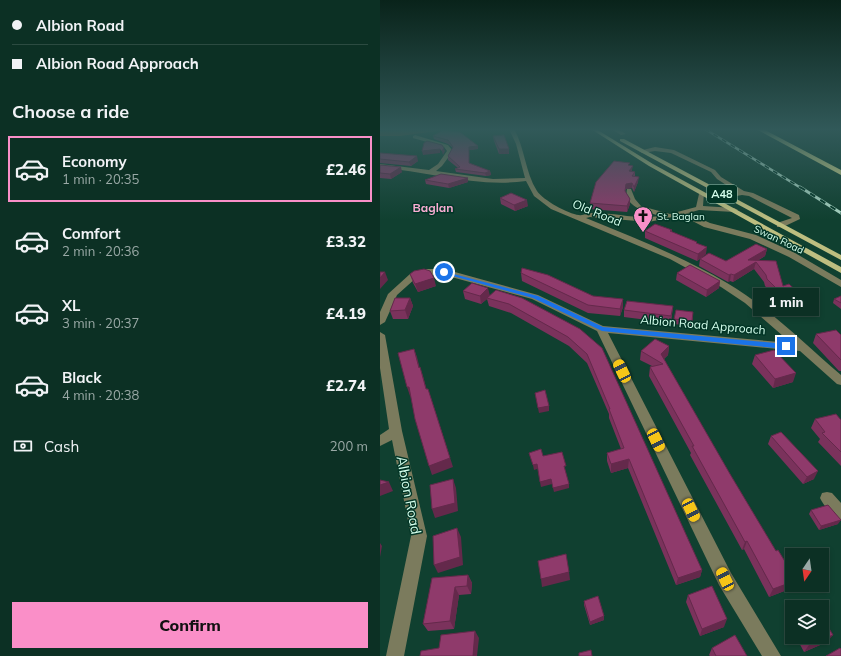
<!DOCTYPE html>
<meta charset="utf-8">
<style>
body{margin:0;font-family:Mulish,sans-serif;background:#15382c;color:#f1f3f6;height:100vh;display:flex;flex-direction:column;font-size:15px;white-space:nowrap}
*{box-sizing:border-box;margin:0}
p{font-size:13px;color:#9aa9a6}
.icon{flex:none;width:22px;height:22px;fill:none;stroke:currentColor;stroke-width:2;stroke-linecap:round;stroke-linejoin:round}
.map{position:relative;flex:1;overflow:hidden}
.sheet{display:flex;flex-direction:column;background:#0c3024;width:380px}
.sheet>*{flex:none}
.banner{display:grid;align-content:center;height:88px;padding:0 12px;background:#0c3024}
.needle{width:26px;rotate:193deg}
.controls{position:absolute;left:405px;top:548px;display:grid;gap:8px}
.controls a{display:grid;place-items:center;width:44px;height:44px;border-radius:0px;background:#0c3024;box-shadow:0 2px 6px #0003,0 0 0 1px #2c4b41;font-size:20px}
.end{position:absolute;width:18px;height:18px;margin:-9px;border:5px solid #1a73e8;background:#fff;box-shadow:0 0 0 2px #fff}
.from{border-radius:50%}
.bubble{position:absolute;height:28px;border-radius:0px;background:#0c3024;box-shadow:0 2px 6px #0003,0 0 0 1px #2c4b41;font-size:13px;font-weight:800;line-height:28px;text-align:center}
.car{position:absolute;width:12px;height:24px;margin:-12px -6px;border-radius:5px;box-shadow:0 0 3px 1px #0007;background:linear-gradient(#f5c518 24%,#345 0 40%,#f5c518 0 76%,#345 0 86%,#f5c518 0)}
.banner b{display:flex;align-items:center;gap:14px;height:38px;font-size:15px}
.banner b+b{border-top:1px solid #2c4b41}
.banner i{width:10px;height:10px;background:#f1f3f6}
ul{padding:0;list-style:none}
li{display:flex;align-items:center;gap:12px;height:66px;margin:0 8px 6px;padding:0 4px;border:2px solid transparent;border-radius:0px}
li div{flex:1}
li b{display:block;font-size:15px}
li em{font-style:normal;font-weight:800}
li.on{border-color:#fa8fc8}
li>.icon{width:36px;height:36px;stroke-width:1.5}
h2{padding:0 12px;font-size:18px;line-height:48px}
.pay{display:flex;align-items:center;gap:10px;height:44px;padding:0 12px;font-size:15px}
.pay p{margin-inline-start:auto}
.cta{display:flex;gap:8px;margin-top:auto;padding:8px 12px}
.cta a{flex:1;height:46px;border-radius:0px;background:#fa8fc8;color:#111;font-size:16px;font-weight:800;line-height:46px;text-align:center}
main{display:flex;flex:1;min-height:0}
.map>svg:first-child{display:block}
</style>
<main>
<section class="sheet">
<div class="banner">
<b><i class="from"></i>Albion Road</b>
<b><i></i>Albion Road Approach</b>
</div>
<h2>Choose a ride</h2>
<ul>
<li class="on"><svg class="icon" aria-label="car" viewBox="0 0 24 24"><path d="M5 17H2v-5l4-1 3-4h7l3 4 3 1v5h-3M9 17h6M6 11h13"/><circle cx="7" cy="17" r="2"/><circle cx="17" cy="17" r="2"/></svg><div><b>Economy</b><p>1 min · 20:35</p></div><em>£2.46</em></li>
<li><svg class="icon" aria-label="car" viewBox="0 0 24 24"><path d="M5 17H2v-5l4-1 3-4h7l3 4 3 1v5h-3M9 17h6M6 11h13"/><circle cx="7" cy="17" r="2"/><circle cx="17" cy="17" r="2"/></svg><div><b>Comfort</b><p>2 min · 20:36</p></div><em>£3.32</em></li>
<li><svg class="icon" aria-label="car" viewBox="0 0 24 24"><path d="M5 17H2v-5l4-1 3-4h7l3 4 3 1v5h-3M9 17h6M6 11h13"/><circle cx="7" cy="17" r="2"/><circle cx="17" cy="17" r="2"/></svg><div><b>XL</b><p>3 min · 20:37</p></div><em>£4.19</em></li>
<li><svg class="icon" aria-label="car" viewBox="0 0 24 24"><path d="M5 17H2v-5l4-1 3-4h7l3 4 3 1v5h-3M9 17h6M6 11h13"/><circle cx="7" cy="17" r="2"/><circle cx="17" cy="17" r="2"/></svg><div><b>Black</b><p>4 min · 20:38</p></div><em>£2.74</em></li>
</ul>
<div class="pay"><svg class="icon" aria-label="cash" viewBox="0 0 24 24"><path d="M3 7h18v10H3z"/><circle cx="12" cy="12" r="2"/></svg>Cash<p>200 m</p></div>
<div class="cta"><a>Confirm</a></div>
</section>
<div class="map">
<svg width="461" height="656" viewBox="0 0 461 656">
<rect width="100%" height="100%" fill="#104030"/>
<path fill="#78472c" d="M14 129H72L20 136H0V131Z"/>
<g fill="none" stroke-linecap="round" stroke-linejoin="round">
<path fill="#7b7b5d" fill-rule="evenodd" d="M129 129H134C145 148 145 172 157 191 163 200 188 214 199 215 203 216 207 213 211 213 234 212 257 220 280 216 267 212 243 207 247 189H251L255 199 261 206 290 214 316 207 319 194 324 193 323 206 354 208 358 210 354 212 319 210 308 213 330 223 376 235 415 253 461 280V287L409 257 370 239 324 227 301 215 269 222 210 217 206 218C254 238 302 256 347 283 388 307 425 344 461 375V385L457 384 420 351 228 333 351 573 401 656H382L339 585 217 331 152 299 64 275H47L36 278 17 295 5 322 0 325V312L8 294 30 274 47 269H64L158 295 223 326 411 343 365 303 341 287 290 259 171 209 154 196 146 181C97 188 48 171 0 168V164L49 170 58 164 67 151 64 147 33 138V136L35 135 68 145 73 151 62 166 56 171 113 179 145 178 136 144Z
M231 129H237L246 134 241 135Z
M275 147 294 150 335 170 341 177 364 191 373 193 419 215 420 219 403 227H397V223L412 218 369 196 362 195 345 198V196L357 192 337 179 331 172 291 153 275 151 262 153 259 151Z
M0 332 5 335 22 431 47 536 24 656H6L31 536 12 440 0 446V435L9 429 0 368Z
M447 492 452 493 461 503V520C452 516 444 506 440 498L442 493Z"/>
<path fill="#bebe80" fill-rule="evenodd" d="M211 129H216L273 164 461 267V273L269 166Z
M240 139H244L461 255V260L240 141Z"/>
<path fill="#d9d88d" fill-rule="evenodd" d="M376 129H383L461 170V175Z"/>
<defs>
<path id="rail-far1" d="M325 129 421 188"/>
<path id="rail" d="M420 187 461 213"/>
</defs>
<use href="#rail-far1" stroke="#a9d5c3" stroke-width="2.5"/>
<use href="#rail" stroke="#a9d5c3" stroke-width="3"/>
<use href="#rail-far1" stroke="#023526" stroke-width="1.5" stroke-dasharray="5" stroke-linecap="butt"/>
<use href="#rail" stroke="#023526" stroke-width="2" stroke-dasharray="6" stroke-linecap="butt"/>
</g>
<path fill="#7b325c" d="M53 136 98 149 89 150V164L110 171 111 175 106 176 76 172 75 169 78 168 68 160V156L73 148 68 144 54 139Z
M113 136 129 154H119L114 141Z
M0 153 38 161 31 166 0 163Z
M0 165 22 172 11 179 0 178Z
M250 165 252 170V171L255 172V176L258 182 254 192 252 188 246 189 245 191 250 199V204L247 212 210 209V203Z
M45 180 88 182 69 188 46 184Z
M120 198 148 206 135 211 121 204Z
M292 230V232L317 243 326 254 322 257 346 261 387 249 385 256 377 261 403 286 421 305 407 308 385 286 384 282 374 269 353 282 350 281 348 282 319 266 320 259 317 261 265 238V231Z
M141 273 243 307 240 316 208 313 142 281Z
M297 273 340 281 339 288 326 297 296 280Z
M30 274 56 286 38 292 33 283Z
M83 291 110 295 200 329 322 570 320 577 296 585 248 468 231 473 227 461V453L241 449 229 418V414L207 363 189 346 131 313 109 306 107 299 101 304 85 299Z
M461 296V309L453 303 454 299Z
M30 298 33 306 28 319H13L10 311Z
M293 306 291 323 244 317V310Z
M296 310 313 312 312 326 294 324Z
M436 334 461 335V371H459L433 343Z
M289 346 288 355 284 359 412 585H414L412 588 389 597 364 549 362 550 310 455 311 453 269 376 270 367 272 366 260 360 261 351Z
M375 355 413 382 393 388 372 364Z
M435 419 461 420V466L438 442 440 439 431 428Z
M391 436 434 479 423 484 388 444Z
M431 510 458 524 439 530 429 514Z
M88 575 92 583 91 594 79 595 74 629 48 631 43 624 52 578Z
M308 595 344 627 320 636 306 602Z
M204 601 224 616V620L210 625 204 605Z
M412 608V631L404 616 409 609Z
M416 637H442L447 642 424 652Z
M332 648 367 656H330L329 655Z"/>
<path fill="#64294b" d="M98 146V149L89 150V167V147Z
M64 148 65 151 63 155 62 151Z
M60 149V153L43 155 42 151Z
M119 149H129V154H119Z
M37 156 38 161 31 166 29 162Z
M253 166 252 170 249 176V171Z
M21 167 22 172 11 179 10 174Z
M110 171 111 175 106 176 105 173Z
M259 177 258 182 254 192V187Z
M88 178V182L69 188 68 184Z
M252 183V188L246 189V184Z
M250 199V204L247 212V206Z
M147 200 148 206 135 211 134 205Z
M327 247 326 254 317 261 318 254Z
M387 249 385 256 367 267 368 260Z
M376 262 374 269 353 282 354 275Z
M5 272 8 280 0 289V278Z
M351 274 350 281 348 282 349 275Z
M54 278 56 286 38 292 35 284Z
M340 281 339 288 326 297 327 290Z
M108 288 110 296 107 298V299L101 304 100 296Z
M423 297 421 305 407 308 409 301Z
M30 298 33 306 28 319 25 310Z
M243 299V307L240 316V309Z
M289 346 288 355 280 362 281 354Z
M34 349 37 357 42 377 39 368Z
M40 367 43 376 49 398 46 389Z
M416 373 413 382 393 388 395 379Z
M27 387H29L32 395 30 396Z
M51 398 73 467 52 475 49 466Z
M169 406V411L159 413 158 408Z
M249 459 248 468 231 473V464Z
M157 464V469L154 470 153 465Z
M438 471 434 479 423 484 427 477Z
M73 479 76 488 78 511 55 518 52 509Z
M171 479 172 484 161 487 160 482Z
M9 482 13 491 0 496V485Z
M189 484V488L174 492 173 488Z
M461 520 458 524 439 530 441 526Z
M77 528 81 537 83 565 58 573 54 565Z
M367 541 364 549 362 550 365 542Z
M0 543 2 546 0 557Z
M322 570 320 577 296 585 298 578Z
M189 572 190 580 162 587 161 579Z
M88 575 92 583 91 594 87 586Z
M412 582V585H414L412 588 389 597 393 589Z
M75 587 79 595 74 629 70 621Z
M224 616V620L210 625V622Z
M347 619 344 627 320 636 322 629Z
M95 631 99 638 97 656H93Z
M453 635 447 642 424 652 429 645Z"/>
<path fill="#8f3a6b" stroke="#64294b" d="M63 130 80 132 98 146 89 147V163L110 171 105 173 75 169 80 167 68 156 73 147 68 140 53 136Z
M124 135 129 149H119L113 136Z
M47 141 62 145 64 148 62 151 60 149 42 151 44 143Z
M0 153 37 156 29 162 0 159Z
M234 161 250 163 248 165 253 166 249 171 255 172 252 176 259 177 254 187 252 183 246 184 245 191 250 199 247 206 210 203 216 182Z
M0 165 21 167 10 174 0 173Z
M61 174 88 178 68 184 45 180Z
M131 193 147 200 134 205 120 198Z
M275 224 292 230 290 231 317 242 316 243 327 247 318 254 265 231Z
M376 244 387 249 368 260 396 261 403 286 409 284 423 297 409 301 387 279 386 275 376 262 354 275 351 274 349 275 320 259 329 253 346 261Z
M310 265 340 281 327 290 297 273Z
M142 268 168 275 213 296 243 299 240 309 208 305 141 273Z
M44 269 50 271 54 278 35 284 30 274 34 271Z
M0 272H5L0 278Z
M92 283 108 288 100 296 83 291Z
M116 290 142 298 200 329 222 348 322 570 298 578 249 459 231 464 227 453 244 448 229 409H230L207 354 188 337 129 304 107 298Z
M461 296V303L454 299Z
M15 298H30L25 310 10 311Z
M247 301 293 306 291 316 244 310Z
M296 310 313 312 312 321 294 319Z
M456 330 461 335V360L436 334Z
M275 339 289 346 281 354 350 474 396 551 398 550 412 573V582L393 589 367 541 365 542 312 446H314L270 367 283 364 261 351Z
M34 349 39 368 40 367 46 389H48L70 458 49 466 35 419 29 387H27L18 353Z
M394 350 416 373 395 379 375 355Z
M165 390 169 406 158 408 155 393Z
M456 414 461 420V452L442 433 445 432 435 419Z
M401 432 438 471 427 477 391 436Z
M161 449 163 456 182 452 186 466H184L189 484 173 488 171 479 160 482 157 464 153 465 149 453Z
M73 479 75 503 52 509 50 485Z
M0 480 9 482 0 485Z
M448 505 461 520 441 526 431 510Z
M77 528 80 557 54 565 53 536Z
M186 554 189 572 161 579 158 561Z
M88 575 87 586 75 587 70 621 43 624 52 578Z
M332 586 347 619 322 629 308 595Z
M218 596 224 616 210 622 204 601Z
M432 600 436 607H414Z
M412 608V615L409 609Z
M442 617 453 635 429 645 425 637H442Z
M95 631 93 656H40L41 651 59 648 61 635Z
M355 635 367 656H336L332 648Z
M460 648 461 649V656H446Z
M211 650 212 656H199V653Z"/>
<linearGradient id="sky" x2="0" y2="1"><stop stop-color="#09231a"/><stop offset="0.59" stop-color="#315959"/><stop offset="1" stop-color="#315959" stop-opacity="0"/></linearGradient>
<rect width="461" height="220" fill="url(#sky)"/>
<path fill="#1a73e8" d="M62 271 158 296 223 327 406 344 410 346 406 349 222 331 153 298 62 273Z"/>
<defs>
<symbol id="church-pin" viewBox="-11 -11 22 30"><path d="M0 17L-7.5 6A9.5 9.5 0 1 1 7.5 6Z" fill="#fa8fc8" stroke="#023526"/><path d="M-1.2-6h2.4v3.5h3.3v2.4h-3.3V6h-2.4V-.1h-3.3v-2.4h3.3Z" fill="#111"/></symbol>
</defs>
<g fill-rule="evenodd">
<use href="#church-pin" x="252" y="205" width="22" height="30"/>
</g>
<g text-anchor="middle" stroke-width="3" stroke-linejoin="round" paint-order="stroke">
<g font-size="10" fill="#d4feec" stroke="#023526" text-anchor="start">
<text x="277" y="220">St. Baglan</text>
</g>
<g font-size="10" fill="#d4feec" stroke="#023526">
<text transform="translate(399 239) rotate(25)" y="4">Swan Road</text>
</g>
<rect fill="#023526" stroke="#95c2b1" stroke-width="1" x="327" y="185" width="30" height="18" rx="3"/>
<g font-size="11" font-weight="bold" fill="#d4feec">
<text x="342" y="198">A48</text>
</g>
<g font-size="12" font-weight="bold" fill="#f9add3" stroke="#023526">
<text x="53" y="212">Baglan</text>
</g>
<g font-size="12" fill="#d4feec" stroke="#023526">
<text transform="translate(217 213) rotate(22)" y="4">Old Road</text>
<text transform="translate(323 325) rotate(5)" y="4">Albion Road Approach</text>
</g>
<g font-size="14" fill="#d4feec" stroke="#023526">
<text transform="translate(29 495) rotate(79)" y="5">Albion Road</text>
</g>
</g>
</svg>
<div class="controls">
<a><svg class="needle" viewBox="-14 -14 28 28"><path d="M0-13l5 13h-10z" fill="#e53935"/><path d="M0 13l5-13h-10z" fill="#9aa9a6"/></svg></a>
<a><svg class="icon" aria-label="layers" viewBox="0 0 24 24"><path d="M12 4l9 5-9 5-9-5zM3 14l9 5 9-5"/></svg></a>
</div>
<i class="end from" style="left:64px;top:272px"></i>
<i class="end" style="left:406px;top:346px"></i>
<div class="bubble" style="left:373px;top:288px;width:66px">1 min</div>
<i class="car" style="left:242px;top:371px;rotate:334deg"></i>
<i class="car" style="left:276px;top:440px;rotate:154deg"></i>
<i class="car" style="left:311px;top:510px;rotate:154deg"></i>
<i class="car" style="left:345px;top:579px;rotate:334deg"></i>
</div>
</main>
